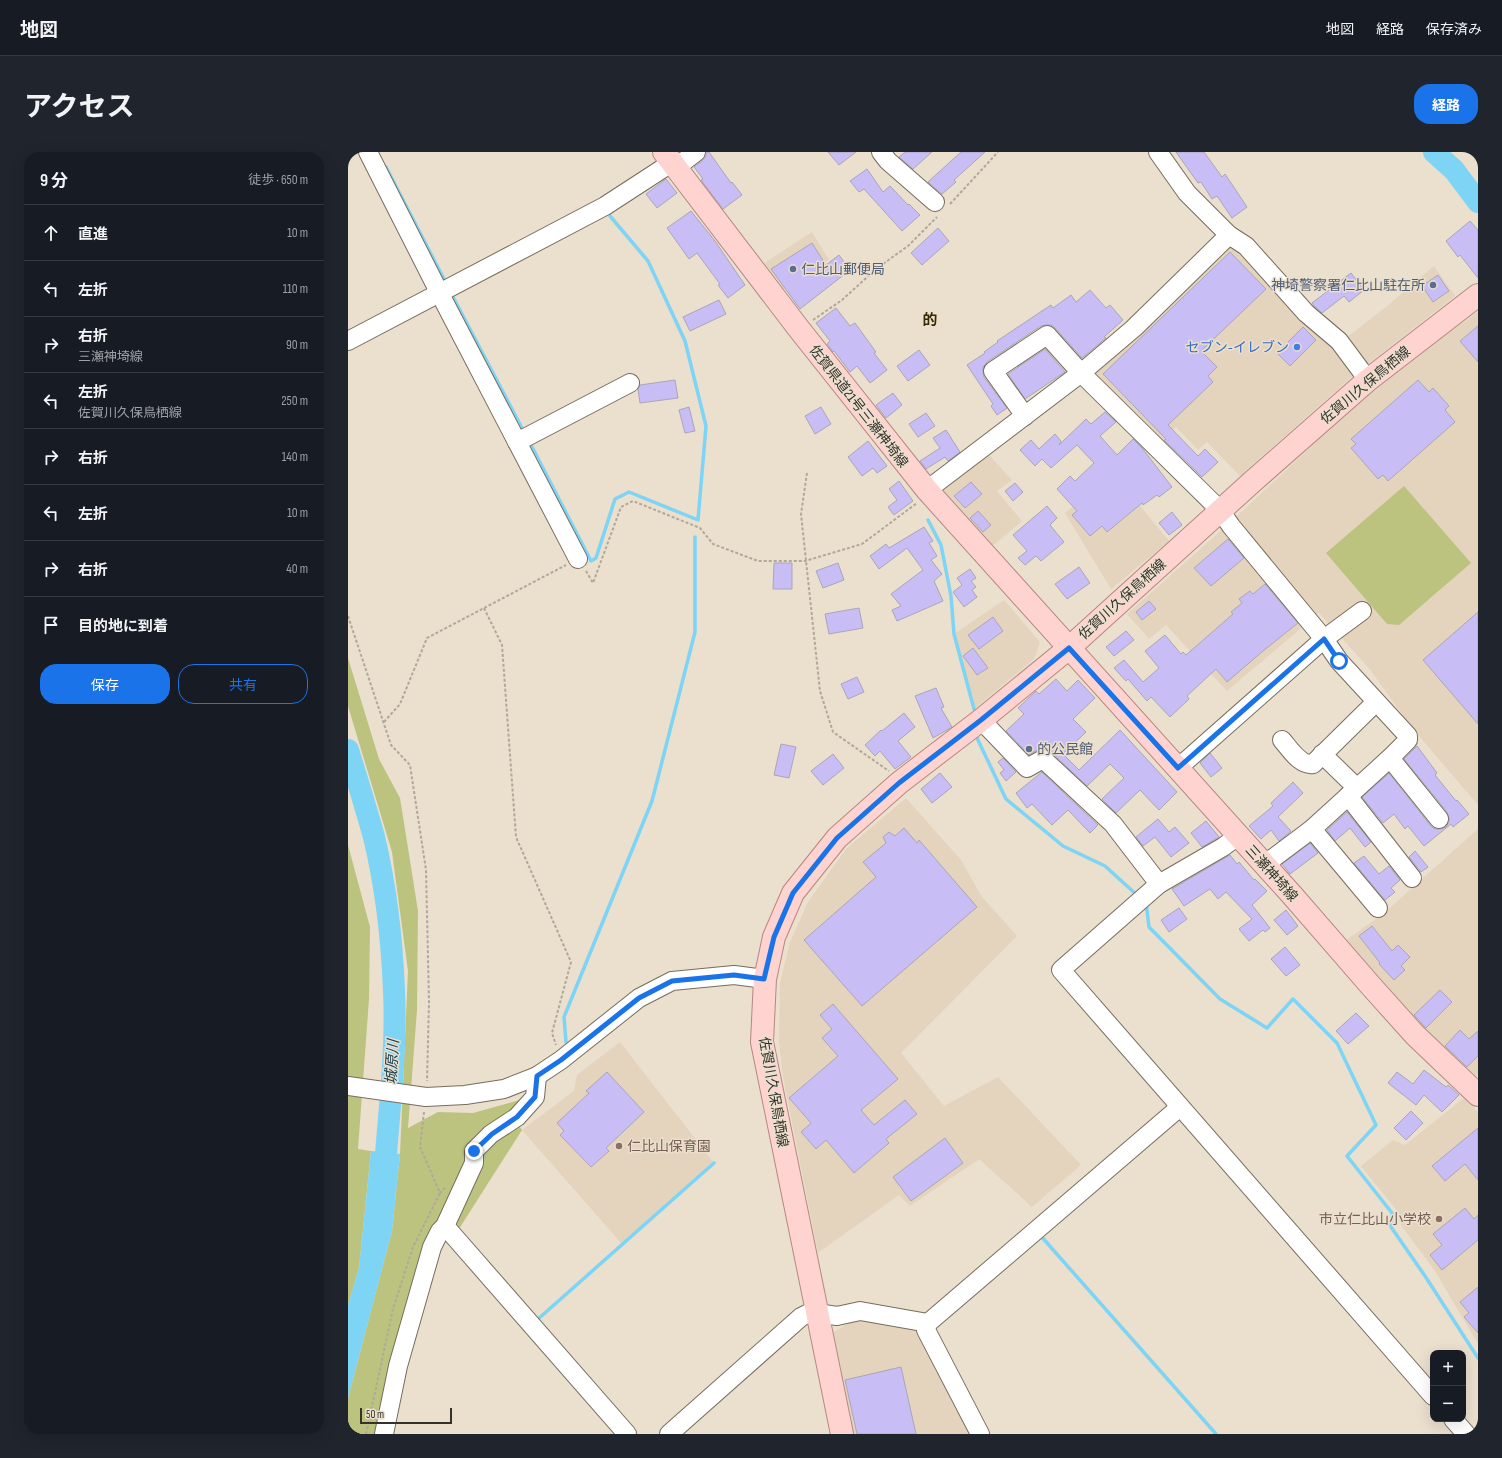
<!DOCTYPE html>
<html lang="ja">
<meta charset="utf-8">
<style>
body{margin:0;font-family:"Sofia Sans Condensed","Noto Sans JP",sans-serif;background:#20242c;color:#f1f3f6}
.controls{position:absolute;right:12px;bottom:12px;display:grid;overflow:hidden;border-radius:8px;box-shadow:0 4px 16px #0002}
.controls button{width:36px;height:36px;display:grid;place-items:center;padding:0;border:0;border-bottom:1px solid #363941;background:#171b24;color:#f1f3f6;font:20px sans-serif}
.scale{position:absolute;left:12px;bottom:10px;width:92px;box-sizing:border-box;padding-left:4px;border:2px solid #36322b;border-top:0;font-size:11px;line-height:14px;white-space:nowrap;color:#36322b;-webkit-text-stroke:3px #ebdfce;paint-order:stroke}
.stop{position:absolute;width:12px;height:12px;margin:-9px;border:3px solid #1a73e8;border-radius:50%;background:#fff}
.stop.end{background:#1a73e8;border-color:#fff;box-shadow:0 1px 4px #0008}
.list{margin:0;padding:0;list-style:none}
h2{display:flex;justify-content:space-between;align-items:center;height:52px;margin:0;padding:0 16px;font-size:17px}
h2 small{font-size:13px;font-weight:400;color:#9ea1a6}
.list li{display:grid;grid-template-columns:26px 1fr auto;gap:12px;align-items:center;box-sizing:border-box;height:56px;padding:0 16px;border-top:1px solid #363941}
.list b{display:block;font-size:15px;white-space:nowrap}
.list p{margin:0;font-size:13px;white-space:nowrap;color:#9ea1a6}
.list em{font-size:13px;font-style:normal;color:#9ea1a6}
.actions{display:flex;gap:8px;padding:12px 16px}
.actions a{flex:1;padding:9px 0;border:1px solid #1a73e8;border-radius:16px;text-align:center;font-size:14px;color:#1a73e8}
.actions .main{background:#1a73e8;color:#fff}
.icon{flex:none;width:22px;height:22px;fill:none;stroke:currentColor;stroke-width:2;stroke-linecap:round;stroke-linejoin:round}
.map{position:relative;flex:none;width:1130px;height:1282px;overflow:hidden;border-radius:16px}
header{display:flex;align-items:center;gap:24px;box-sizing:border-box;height:56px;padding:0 20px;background:#171b24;border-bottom:1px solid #363941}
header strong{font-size:19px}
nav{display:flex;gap:22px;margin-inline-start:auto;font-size:14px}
.intro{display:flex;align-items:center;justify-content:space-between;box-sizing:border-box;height:96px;padding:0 24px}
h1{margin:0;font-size:28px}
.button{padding:10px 18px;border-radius:16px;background:#1a73e8;color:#fff;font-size:14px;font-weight:700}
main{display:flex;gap:24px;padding:0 24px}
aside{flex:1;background:#171b24;border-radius:16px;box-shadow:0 4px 16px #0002}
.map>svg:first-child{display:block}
.built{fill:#e4d4bd}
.green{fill:#bcc37f}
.water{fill:#7dd4f5}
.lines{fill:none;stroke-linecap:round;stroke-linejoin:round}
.stream{stroke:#7dd4f5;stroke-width:3.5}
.river{stroke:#7dd4f5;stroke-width:22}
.building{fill:#c8bef5;stroke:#a9a6b8}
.minor-casing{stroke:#776d5e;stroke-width:20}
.major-casing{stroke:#b78781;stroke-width:24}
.path{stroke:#b1a89a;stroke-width:2;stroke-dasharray:3 2;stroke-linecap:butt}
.minor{stroke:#fff;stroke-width:18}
.major{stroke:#fed3d0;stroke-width:22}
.route{stroke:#1a73e8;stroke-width:5}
.service-dot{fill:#5c6f8a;stroke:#ebdfce;stroke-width:1.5}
.shop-dot{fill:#3f7fe0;stroke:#ebdfce;stroke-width:1.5}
.education-dot{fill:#8d6e63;stroke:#ebdfce;stroke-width:1.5}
.labels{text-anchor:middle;stroke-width:3;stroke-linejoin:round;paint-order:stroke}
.service-label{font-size:14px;fill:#4e5e75;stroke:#ebdfce;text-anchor:start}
.shop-label{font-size:14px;fill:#366cbe;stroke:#ebdfce;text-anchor:end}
.street-label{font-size:14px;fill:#36322b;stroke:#ebdfce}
.education-label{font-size:14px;fill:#785e54;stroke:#ebdfce;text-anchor:start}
.neighbourhood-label{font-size:15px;font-weight:bold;fill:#382a00;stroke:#ebdfce}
.water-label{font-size:15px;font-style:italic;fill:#1d4553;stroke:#ebdfce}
</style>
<header>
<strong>地図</strong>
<nav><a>地図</a><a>経路</a><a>保存済み</a></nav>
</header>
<div class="intro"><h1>アクセス</h1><a class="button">経路</a></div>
<main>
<aside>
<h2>9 分<small>徒歩 · 650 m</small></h2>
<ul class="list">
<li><svg class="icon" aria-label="ahead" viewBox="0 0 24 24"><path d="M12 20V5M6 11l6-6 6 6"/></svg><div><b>直進</b></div><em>10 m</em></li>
<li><svg class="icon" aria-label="left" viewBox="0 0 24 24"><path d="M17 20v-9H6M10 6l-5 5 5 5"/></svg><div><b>左折</b></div><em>110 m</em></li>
<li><svg class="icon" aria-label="right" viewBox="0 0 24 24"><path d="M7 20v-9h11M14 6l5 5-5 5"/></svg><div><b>右折</b><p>三瀬神埼線</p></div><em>90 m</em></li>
<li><svg class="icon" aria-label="left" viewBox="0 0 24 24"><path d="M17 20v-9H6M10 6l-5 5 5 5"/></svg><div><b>左折</b><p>佐賀川久保鳥栖線</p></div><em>250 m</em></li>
<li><svg class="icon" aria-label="right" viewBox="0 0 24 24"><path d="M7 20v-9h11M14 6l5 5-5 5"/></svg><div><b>右折</b></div><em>140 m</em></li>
<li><svg class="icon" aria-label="left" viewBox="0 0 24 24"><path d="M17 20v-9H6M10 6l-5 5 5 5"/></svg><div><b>左折</b></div><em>10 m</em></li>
<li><svg class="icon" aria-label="right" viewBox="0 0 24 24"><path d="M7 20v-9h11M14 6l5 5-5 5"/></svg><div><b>右折</b></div><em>40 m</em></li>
<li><svg class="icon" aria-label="arrive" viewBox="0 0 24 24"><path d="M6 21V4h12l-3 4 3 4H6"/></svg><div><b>目的地に到着</b></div></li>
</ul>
<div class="actions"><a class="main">保存</a><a>共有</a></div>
</aside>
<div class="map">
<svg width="1130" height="1282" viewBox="0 0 1130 1282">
<rect width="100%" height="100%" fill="#ebdfce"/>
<g class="built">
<path d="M464,80L481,108L431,141L412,114Z"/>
<path d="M885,93L954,168L985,196L1038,155L1086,114L1107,144L1007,222L892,324L859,290L850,298L828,275L812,290L743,222L878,94Z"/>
<path d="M1130,160V653L1065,577L1020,515L971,461L879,539L818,473L801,487L779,462L886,367L1001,259L1067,205Z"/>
<path d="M632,293L664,328L649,339L674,369L642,396L583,330Z"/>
<path d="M766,322L821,389L763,437L717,361Z"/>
<path d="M656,448L692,490L686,507L626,557L606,482Z"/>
<path d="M558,646L613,708L634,745L669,784L553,901L596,954L650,925L733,1013L684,1055L631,1007L562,1054L551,1043L470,1101L435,925L431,889L432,831L442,790L460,750L498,697Z"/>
<path d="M1130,677V922L1124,928L994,791L1036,761Z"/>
<path d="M272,890L366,1011L274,1092L174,978L226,939L229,923Z"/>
<path d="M1116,946L1130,960V1192L1087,1119L1053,1073L1051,1061L1013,1014L1045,988L1057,993Z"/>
<path d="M512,1165L570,1176L624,1282H505L484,1181Z"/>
</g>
<g class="green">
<path d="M1056,334L1123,411L1051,473L1039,472L978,401Z"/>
<path d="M0,506L31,607L52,646L70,759L69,858L60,976L90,960L125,961L179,946L164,963L174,978L109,1080L94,1092L58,1211L45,1282H0V1246L44,1079L52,1002L60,819L44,700L0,554Z"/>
<path d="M0,693L22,775L21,847L10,997L23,999L11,1116L0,1153Z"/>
</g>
<path class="water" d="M23,999L52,1002L44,1079L0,1246V1153L11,1116Z"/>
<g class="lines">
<g class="stream">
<path d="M38,15L98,131"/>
<path d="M104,143L176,280"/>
<path d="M182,291L243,409L248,406L267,347L281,340L350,368L358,274L337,189L300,109L262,64"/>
<path d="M580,368L593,393L603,444L606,482L626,557"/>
<path d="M629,586L658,647L715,694L757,714L790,744"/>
<path d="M798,750L801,775L872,847L919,876L945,847L989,891L1028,973L999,1004L1044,1061L1043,1075L1077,1124L1130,1206"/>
<path d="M218,890L216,865L304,649L347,480V385"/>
<path d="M692,1083L868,1282"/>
<path d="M190,1169L189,1168L366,1011"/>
</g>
<g class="river">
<path d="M1086,0L1106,18L1130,50"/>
<path d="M0,598C9,627 18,656 26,685C38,735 44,787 46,839C49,902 40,966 36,1029"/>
</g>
</g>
<g class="building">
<path d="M358,0H361L383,31L384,30L394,43L375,57L353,28L355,27L346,15L355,8L358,4Z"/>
<path d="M480,0H508L491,13Z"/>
<path d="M557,0H584L565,17L551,5Z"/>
<path d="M613,0H637L606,28L608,30L594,42L580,30Z"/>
<path d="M828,0H856L874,25L877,22L899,55L884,66L869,44L864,47L853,30L850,31Z"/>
<path d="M519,17L535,40L542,34L560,53L561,52L572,63L554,79L516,37L511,40L502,29Z"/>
<path d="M318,27L329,41L309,56L298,42Z"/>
<path d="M343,59L367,89L397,133L380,146L370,133L372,132L349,101L341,107L319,76Z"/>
<path d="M1122,69L1130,78V126L1112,103L1110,105L1098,89Z"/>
<path d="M590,76L601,89L574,113L563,101Z"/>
<path d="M464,91L478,113L491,103L502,118L452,157L423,117Z"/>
<path d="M882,100L918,137L853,199L869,215L860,224L865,230L820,273L850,304L857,297L870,310L854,325L816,288L818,287L755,222Z"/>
<path d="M1003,121L1016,138L1001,150L996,144L974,161L966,154L964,151Z"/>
<path d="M1090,123L1101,139L1085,150L1074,134Z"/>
<path d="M742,138L758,156L762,153L775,168L756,185L758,186L734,206L707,176L703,173H698L693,174L639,210L635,215V220L636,225L659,256L649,263L643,254L645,252L619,213L637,201L636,200L650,190L649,189L703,153L705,156L723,143L728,150Z"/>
<path d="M371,148L378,162L342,179L335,165Z"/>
<path d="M488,156L502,174L507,171L528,200L526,201L539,218L522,231L509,214L502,220L486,199L485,200L479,192L482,189L468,171Z"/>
<path d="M1130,174V210L1112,189Z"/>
<path d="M955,175L968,188L942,214L929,201Z"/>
<path d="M697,197L717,220L677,247L660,222Z"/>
<path d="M571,198L582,213L560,229L549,214Z"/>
<path d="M327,228L330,246L292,251L290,237L292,233Z"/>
<path d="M1070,228L1081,240L1085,236L1101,254L1097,258L1107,270L1040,329L1035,323L1030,327L1003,296L1008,292L1003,287Z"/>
<path d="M545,241L554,253L538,266L528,253Z"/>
<path d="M341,255L347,279L337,281L331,258Z"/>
<path d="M473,255L483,272L467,282L457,264Z"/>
<path d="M757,260L768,270L752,284L769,303L785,287L794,296L824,335L811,345L809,343L795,353L794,351L759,380L754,374L742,384L724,363L729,359L709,337L722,324L727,329L746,311L729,293L703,316L694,307L687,314L672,298L683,288L691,297L707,282L713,289L711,293L738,267L743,272Z"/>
<path d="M578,261L587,274L570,285L561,272Z"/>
<path d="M598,278L612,300L600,309L597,305L578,317L572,309L592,296L585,286Z"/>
<path d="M520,289L539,314L529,321L525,316L514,324L500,305Z"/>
<path d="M551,329L565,349L546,363L540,355L549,348L541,337Z"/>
<path d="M623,330L634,342L617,356L606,344Z"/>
<path d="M667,331L675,340L665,349L657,339Z"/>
<path d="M699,354L709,366L702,373L716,390L693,409L688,404L677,413L670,406L679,399L665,383Z"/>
<path d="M630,359L643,373L635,380L622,366Z"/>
<path d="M824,360L834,373L821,383L811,371Z"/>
<path d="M576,375L585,389L581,391L589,404L583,408L594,422L586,429L595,449L549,469L544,458L553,454L543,442L575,418L559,396L531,417L522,404L538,392L541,396Z"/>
<path d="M880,387L896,406L863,434L846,416Z"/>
<path d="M426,411H444V437H425Z"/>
<path d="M490,411L496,428L475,436L468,419Z"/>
<path d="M731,415L742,431L719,447L707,432Z"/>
<path d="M622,417L628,426L623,429L628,435L624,438L629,445L616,455L605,440L614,433L609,426Z"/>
<path d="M917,432L950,471L915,499L879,530L868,517L839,544L841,547L822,565L803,545L799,549L780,527L778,529L766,516L776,508L795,530L811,516L797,499L817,483L833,502L835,500L838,503L885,462L883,460L894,451L891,447L902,439L905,442Z"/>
<path d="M801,449L808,457L794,468L788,460Z"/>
<path d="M511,456L515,476L481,482L477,462Z"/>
<path d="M1130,460V572L1075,508Z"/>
<path d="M645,465L655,479L631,497L620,483Z"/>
<path d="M778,479L786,488L766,504L758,495Z"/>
<path d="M625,496L640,516L629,523L615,504Z"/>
<path d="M509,525L516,540L500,547L493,532Z"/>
<path d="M708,527L719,539L730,528L747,546L725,567L738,580L715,602L731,618L772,578L829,640L811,658L792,638L768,661L754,647L776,626L762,612L739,634L702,599L695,594L681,603L658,579L676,562L670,556L688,539L691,542Z"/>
<path d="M588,536L596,555L593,556L604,575L585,586L567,544Z"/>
<path d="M556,561L567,575L550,589L563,605L547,617L532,599L527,604L517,593L533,578L534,579Z"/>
<path d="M433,592L448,595L441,626L426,623Z"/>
<path d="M1069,594L1089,621L1087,623L1108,649L1109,648L1121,662L1105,675L1103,672L1076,694L1060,674L1057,677L1046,662L1035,671L1014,645L1041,621L1083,674L1087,677H1092L1098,675L1101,670V666L1099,660L1056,607Z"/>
<path d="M862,601L874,616L863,625L852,611Z"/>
<path d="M485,602L496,616L475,633L463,619Z"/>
<path d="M655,606L668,620L658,629L652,621L656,618L650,610Z"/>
<path d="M694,620L750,673L742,681L720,658L704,673L684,652L679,656L668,641Z"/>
<path d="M592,621L604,635L584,651L573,637Z"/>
<path d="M945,630L955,641L930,665L943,679L931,689L923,678L913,687L901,674L925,654L923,651Z"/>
<path d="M999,660L1023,690L1017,695L1002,676L987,689L979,678Z"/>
<path d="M810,667L821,680L827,675L841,691L823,705L807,685L795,694L788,685Z"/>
<path d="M858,669L871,685L854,695L843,681Z"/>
<path d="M556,676L569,691L571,688L629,755L514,854L456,788L528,725L515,710L538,691L535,685L541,680L547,684Z"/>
<path d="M962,691L970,701L942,722L934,712Z"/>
<path d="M1067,699L1080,715L1073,720L1061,705Z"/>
<path d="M882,703L889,712L891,710L906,728L907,727L919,739L904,753L922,776L917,780L915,778L901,789L891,777L904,767L878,740L870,747L862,737L836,754L824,737Z"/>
<path d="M1016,704L1031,722L1041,714L1052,728L1043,736L1047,740L1037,748L1006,711Z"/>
<path d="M831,756L839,767L821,780L813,768Z"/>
<path d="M938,758L950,774L939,783L926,768Z"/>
<path d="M1024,774L1044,799L1050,793L1062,805L1053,814L1057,818L1046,828L1031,812L1032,811L1011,784Z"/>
<path d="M937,795L952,813L938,824L923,807Z"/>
<path d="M1092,838L1104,850L1078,876L1066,863Z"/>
<path d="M485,852L550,927L513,958L526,973L557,948L569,962L538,987L541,991L506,1021L478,988L468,997L453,980L463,971L441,946L490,904L474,886L484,877L472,863Z"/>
<path d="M1008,861L1021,874L1000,892L988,879Z"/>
<path d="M1112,878L1121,887L1130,879V904L1119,915L1097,894Z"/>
<path d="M1076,918L1098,935L1100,933L1111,943L1094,960L1076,943L1068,953L1040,931L1049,920L1065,932Z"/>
<path d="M259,920L296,960L258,996L261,999L243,1015L212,983L216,979L209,971L241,941L238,939Z"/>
<path d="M1063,959L1075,971L1058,988L1046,976Z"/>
<path d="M1130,976V1028L1117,1012L1097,1029L1084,1014Z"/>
<path d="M597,986L615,1011L563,1049L545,1025Z"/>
<path d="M1117,1056L1126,1067L1130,1063V1088L1094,1118L1082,1103L1094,1093L1085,1082Z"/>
<path d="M1130,1135V1181L1116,1165L1121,1161L1112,1150Z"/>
<path d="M553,1215L568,1282H509L497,1228Z"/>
</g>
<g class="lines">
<g class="minor-casing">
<g id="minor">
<path d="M20,0L92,142L230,407"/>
<path d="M533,0L540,9L587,50"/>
<path d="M810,0L839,41L881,83L898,94L958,161L991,189L1020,228"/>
<path d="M0,189L257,54L317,15L335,10L348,0"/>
<path d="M677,264L645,219L699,183L733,221L872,358L883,374L976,487L991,509L1060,584V588L1042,606L964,677L916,713"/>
<path d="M169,290L282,231"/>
<path d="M579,338L733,221L786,176L881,83"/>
<path d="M633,568L679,616L695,607L765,672L811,732"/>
<path d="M934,588C942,597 952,614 965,612L1028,550"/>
<path d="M974,602L1009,636"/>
<path d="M1042,606L1091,667"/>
<path d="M830,616L976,487L1014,459"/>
<path d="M1000,644L1064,726"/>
<path d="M964,677L1030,756"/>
<path d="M890,684L875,695L811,732L713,818L1085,1244"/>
<path d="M0,934L78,945L117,943L156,937L189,924L213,908L291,846L324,829L386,823L417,827"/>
<path d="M97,1074L279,1282"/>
<path d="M1105,1267L1118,1282"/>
<path d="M36,1282L50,1214L84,1095L92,1079L97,1074L126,1011V999L143,982L169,965L187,945L189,924"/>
<path d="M321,1282L453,1165L461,1161H469L489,1164L512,1159L580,1171"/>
<path d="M632,1282L578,1178L580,1171L832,955"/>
</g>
</g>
<g class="major-casing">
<g id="major">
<path d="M316,0L451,177L579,338L944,743L1023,834L1067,883L1130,943"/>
<path d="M494,1282L414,890L417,827L426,785L445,741L489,686L551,631L633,568L721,496L904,330L1020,228L1130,143"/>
</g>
</g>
<g class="path">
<path d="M602,52L650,0"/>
<path d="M465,168L494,148L528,117L560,94L589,65"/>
<path d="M459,321L453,362L472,539L485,580L541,619"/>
<path d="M238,419L245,431L273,355L285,349L352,376L365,392L410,409H457L514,392L569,351"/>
<path d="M136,456L154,493L168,685L223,810L204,881L208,893"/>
<path d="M0,464L43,593L62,613L78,718L81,850L79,929"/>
<path d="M36,570L52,552L79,486L218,413"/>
<path d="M76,960L72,995L92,1041L97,1036"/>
<path d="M18,1282L45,1157L65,1095L92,1041"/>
</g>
<use href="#minor" class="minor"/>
<use href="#major" class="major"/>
</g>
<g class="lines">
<path class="route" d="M126,999L144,982L169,965L187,945L189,924L213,908L291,846L324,829L386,823L416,827L426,785L445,741L489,686L551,631L633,568L721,496L830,616L976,487L991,509"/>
</g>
<g class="service-dot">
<circle cx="445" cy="117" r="4"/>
<circle cx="1085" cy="133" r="4"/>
<circle cx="681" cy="597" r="4"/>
</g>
<circle class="shop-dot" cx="949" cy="195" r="4"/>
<g class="education-dot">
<circle cx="271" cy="994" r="4"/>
<circle cx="1091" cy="1067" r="4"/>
</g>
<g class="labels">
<g class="service-label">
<text x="453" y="122">仁比山郵便局</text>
<text x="1077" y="138" text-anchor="end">神埼警察署仁比山駐在所</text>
<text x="689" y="602">的公民館</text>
</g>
<g class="shop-label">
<text x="941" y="200">セブン-イレブン</text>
</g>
<g class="street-label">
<text transform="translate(1017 233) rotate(-40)" y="5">佐賀川久保鳥栖線</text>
<text transform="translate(511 254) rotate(52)" y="5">佐賀県道21号三瀬神埼線</text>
<text transform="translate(774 447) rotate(-42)" y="5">佐賀川久保鳥栖線</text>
<text transform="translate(924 721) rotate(48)" y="5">三瀬神埼線</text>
<text transform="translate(426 940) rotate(80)" y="5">佐賀川久保鳥栖線</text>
</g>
<g class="education-label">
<text x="279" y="999">仁比山保育園</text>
<text x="1083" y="1072" text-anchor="end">市立仁比山小学校</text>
</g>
<g class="neighbourhood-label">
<text x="582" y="173">的</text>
</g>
<g class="water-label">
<text transform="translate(44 910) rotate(-87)" y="5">城原川</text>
</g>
</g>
</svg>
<div class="controls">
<button>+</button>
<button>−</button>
</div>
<div class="scale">50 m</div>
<div class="stop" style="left:991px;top:509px"></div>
<div class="stop end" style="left:126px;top:999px"></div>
</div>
</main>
